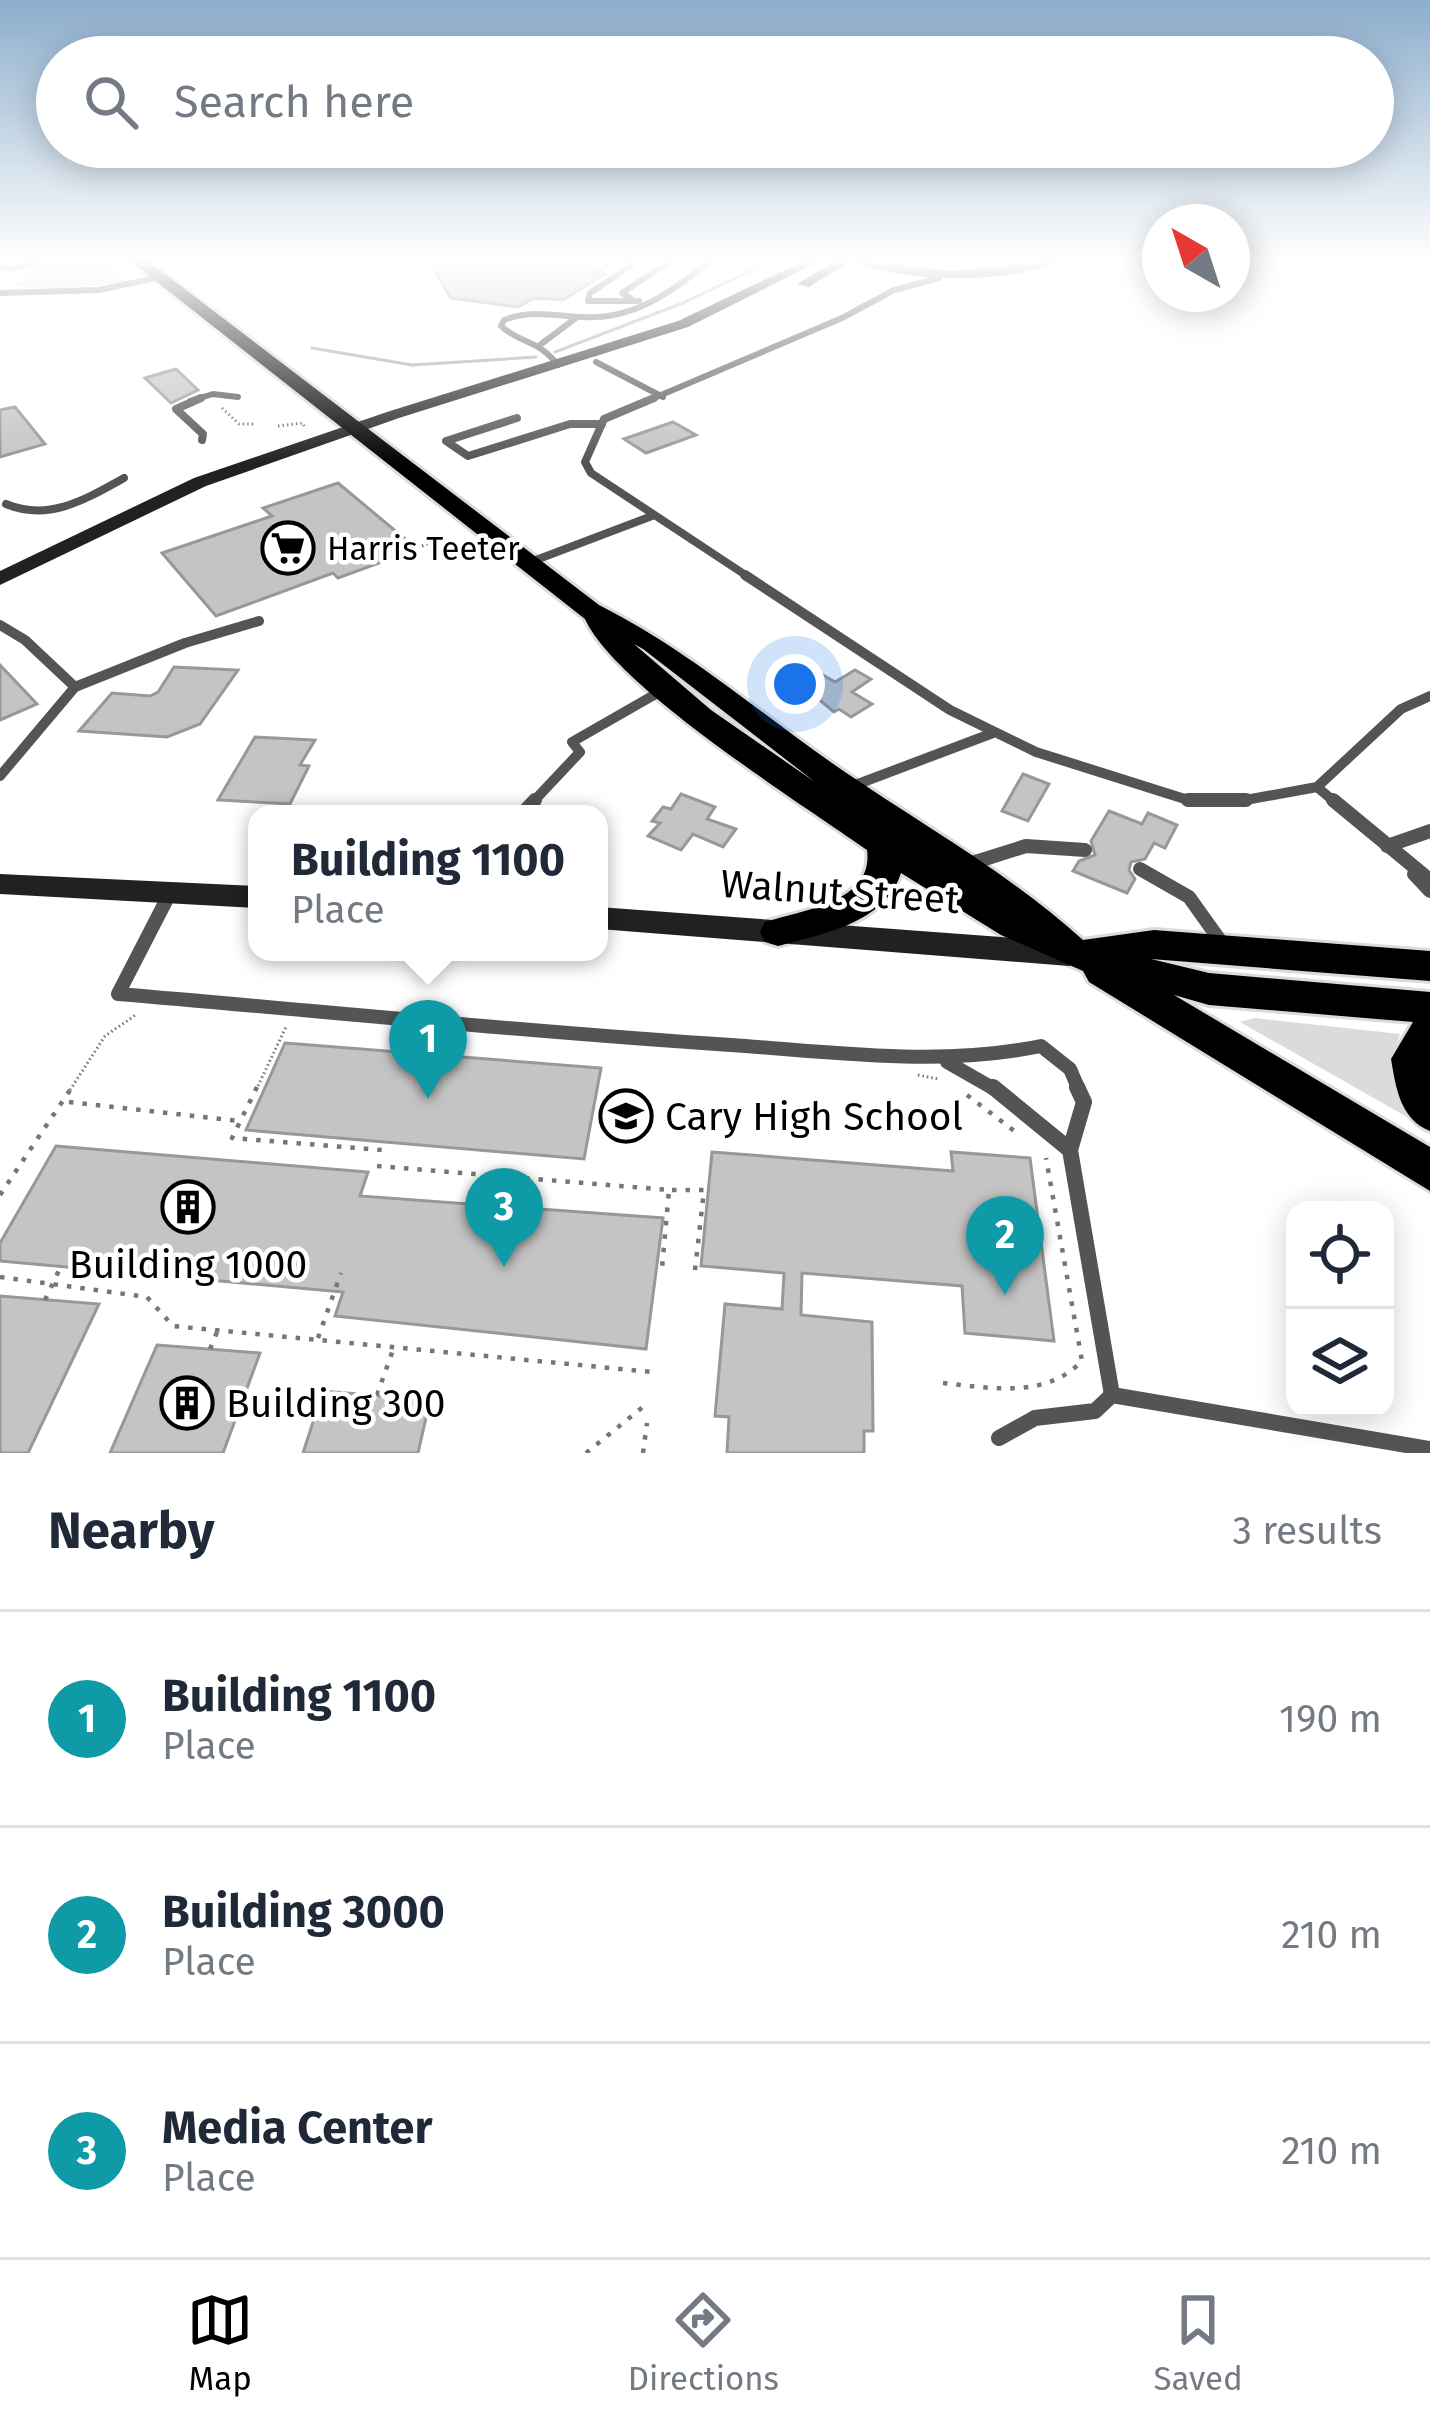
<!DOCTYPE html>
<style>
body{margin:0;font-family:"Fira Sans",sans-serif;background:#f2f2f3;color:#1f2937}
.controls{position:absolute;right:36px;bottom:36px;display:grid;overflow:hidden;border-radius:24px;box-shadow:0 6px 30px #0003}
.controls button{width:108px;height:108px;display:grid;place-items:center;padding:0;border:0;border-bottom:3px solid #e0e1e3;background:#fff;color:#1f2937;font:60px sans-serif}
.compass{position:absolute;left:1142px;top:204px;width:108px;height:108px;border-radius:50%;background:#fff;box-shadow:0 6px 30px #0003;rotate:321deg}
.you{position:absolute;left:795px;top:684px;width:42px;height:42px;margin:-30px;border:9px solid #fff;border-radius:50%;background:#1a73e8;box-shadow:0 0 0 18px #1a73e833}
.badge{display:grid;place-items:center;width:78px;height:78px;border-radius:50%;background:#000;color:#fff;font-size:39px;font-weight:700}
.pin{position:absolute;translate:-50% -99px;filter:drop-shadow(0 3px 6px #0008)}
.pin::after{content:'';position:absolute;top:63px;width:42px;height:36px;background:inherit;clip-path:polygon(0 0,100% 0,50% 100%)}
.popup{position:absolute;left:248px;top:805px;width:360px;height:156px;box-sizing:border-box;display:grid;place-content:center;border-radius:24px;background:#fff;filter:drop-shadow(0 3px 9px #0005);font-size:39px;white-space:nowrap;color:#747a83}
.popup b{font-size:45px;color:#1f2937}
.popup::after{content:'';position:absolute;left:50%;top:100%;margin-left:-24px;border:24px solid transparent;border-top-color:#fff}
.list{margin:0;padding:0;list-style:none}
h2{display:flex;justify-content:space-between;align-items:center;height:156px;margin:0;padding:0 48px;font-size:51px}
h2 small{font-size:39px;font-weight:400;color:#747a83}
.list li{display:grid;grid-template-columns:78px 1fr auto;gap:36px;align-items:center;box-sizing:border-box;height:216px;padding:0 48px;border-top:3px solid #e0e1e3}
.list b{display:block;font-size:45px;white-space:nowrap}
.list p{margin:0;font-size:39px;white-space:nowrap;color:#747a83}
.list em{font-size:39px;font-style:normal;color:#747a83}
.icon{flex:none;width:66px;height:66px;fill:none;stroke:currentColor;stroke-width:2;stroke-linecap:round;stroke-linejoin:round}
.map{position:relative;flex:none;width:1430px;height:1453px;overflow:hidden}
.search{position:absolute;background:#fff;box-shadow:0 6px 30px #0003;left:36px;right:36px;top:36px;height:132px;display:flex;align-items:center;gap:30px;box-sizing:border-box;padding:0 42px;border-radius:66px;color:#747a83;font-size:45px}
.sheet{height:804px;background:#fff}
nav{display:flex;justify-content:space-around;align-items:center;box-sizing:border-box;height:168px;border-top:3px solid #e0e1e3;background:#fff;font-size:33px;color:#747a83}
nav a{display:grid;justify-items:center;gap:6px}
nav .on{color:#000}
.map>svg:first-child{display:block}
.green{fill:#dbdbdb}
.lines{fill:none;stroke-linecap:round;stroke-linejoin:round}
.stream{stroke:#a2a2a2;stroke-width:3}
.building{fill:#c4c4c4;stroke:#989898;stroke-width:3}
.primary-casing{stroke:#dbdbdb;stroke-width:6}
.path-far1{stroke:#767676;stroke-width:3;stroke-dasharray:1.5 3;stroke-linecap:butt}
.path{stroke:#767676;stroke-width:4.5;stroke-dasharray:4.5 9;stroke-linecap:butt}
.service-far4{stroke:#545454;stroke-width:6}
.service-far3{stroke:#545454;stroke-width:8}
.service-far2{stroke:#545454;stroke-width:10}
.service-far1{stroke:#545454;stroke-width:14}
.service{stroke:#545454;stroke-width:16}
.minor{fill:#545454;fill-rule:evenodd}
.secondary{fill:#212121;fill-rule:evenodd}
.primary{fill:#000;fill-rule:evenodd}
.labels{text-anchor:middle;stroke-width:9;stroke-linejoin:round;paint-order:stroke}
.poi-label{font-size:33px;fill:#000;stroke:#fff;text-anchor:start}
.near-street-label{font-size:39px;fill:#000;stroke:#fff}
.near-poi-label{font-size:39px;fill:#000;stroke:#fff;text-anchor:start}
</style>
<div class="map">
<svg width="1430" height="1453" viewBox="0 0 1430 1453">
<rect width="100%" height="100%" fill="#fff"/>
<g class="green">
<path d="M72,260H102L127,282L65,288L15,286L29,269Z"/>
<path d="M1255,1018L1400,1034C1389,1065 1393,1087 1407,1117L1240,1022Z"/>
</g>
<g class="lines">
<g class="stream">
<path d="M312,348L412,365L536,357"/>
<path d="M555,352L683,303L773,260"/>
</g>
</g>
<g class="building">
<path d="M428,260H582L609,264L597,273L605,274L563,300L534,298L518,307L451,298Z"/>
<path d="M176,369L198,390L171,403L145,378Z"/>
<path d="M15,407L45,444L0,457V410Z"/>
<path d="M673,422L696,435L646,453L624,439Z"/>
<path d="M338,483L410,543L385,552L390,557L382,562L338,578L333,573L216,616L162,553L272,516L263,508Z"/>
<path d="M0,665L37,704L0,720Z"/>
<path d="M174,667L238,670L200,724L167,737L79,731L112,693L150,696L158,692Z"/>
<path d="M813,669L835,682L855,670L871,679L852,692L872,704L851,717L839,709L834,712L794,679Z"/>
<path d="M255,737L315,740L300,765L309,766L290,804L218,800Z"/>
<path d="M1023,774L1049,784L1028,821L1002,811Z"/>
<path d="M681,794L715,807L707,819L736,829L723,847L693,834L681,850L648,836L660,823L652,821L663,807L671,809Z"/>
<path d="M1109,811L1142,824L1148,813L1177,825L1165,848L1154,843L1145,859L1131,862L1129,870L1135,879L1127,893L1073,871L1079,861L1095,855L1091,841Z"/>
<path d="M285,1043L601,1068L584,1159L246,1130Z"/>
<path d="M56,1146L368,1172L360,1196L663,1218L646,1349L335,1316L343,1292L0,1261V1243Z"/>
<path d="M712,1152L953,1171L951,1152L1030,1158L1054,1341L965,1333L962,1286L802,1273L801,1315L872,1322L873,1431H864V1453H727L729,1417L715,1416L725,1304L782,1309L784,1273L701,1266Z"/>
<path d="M0,1296L99,1304L28,1453H0Z"/>
<path d="M157,1345L260,1353L223,1453H110Z"/>
<path d="M323,1391L430,1400L418,1453H303Z"/>
</g>
<g class="lines">
<g class="primary-casing">
<path id="primary" d="M129,260H147L599,605C690,651 759,713 842,770C924,826 1009,873 1083,940L1154,930L1430,951V981L1151,959L1209,973L1430,992V1131C1400,1119 1396,1088 1391,1059L1413,1022L1209,1005L1174,995L1430,1147V1191L1089,982L1083,971L1001,935L901,873C885,923 823,934 778,946L765,942L760,932L765,922C803,910 874,902 867,850C799,802 616,687 585,619ZM634,644L643,649L815,782L711,710Z"/>
</g>
<g class="path-far1">
<path d="M222,408L239,424H255"/>
<path d="M278,426L303,423L305,429"/>
<path d="M422,546L444,538"/>
<path d="M918,1075L938,1079"/>
<path d="M70,1090L105,1036L137,1014"/>
<path d="M256,1090L286,1027"/>
</g>
<g class="path">
<path d="M257,1087L232,1138L382,1150"/>
<path d="M967,1095L1017,1133"/>
<path d="M69,1102L238,1121"/>
<path d="M377,1166L669,1190L662,1268"/>
<path d="M672,1190H704L695,1270"/>
<path d="M0,1195L72,1087"/>
<path d="M0,1277L147,1297L173,1326L652,1372"/>
<path d="M45,1300L61,1266"/>
<path d="M318,1338L341,1273"/>
<path d="M210,1349L217,1332"/>
<path d="M943,1383C992,1388 1045,1399 1082,1361L1046,1158"/>
<path d="M377,1395L394,1347"/>
<path d="M586,1453L649,1402"/>
<path d="M643,1453L647,1423"/>
</g>
<g class="service-far4">
<path d="M626,260L632,265L590,293L588,301H639"/>
<path d="M0,267L13,269L43,260"/>
<path d="M0,293L99,290L160,277"/>
<path d="M633,300L622,293L672,260"/>
<path d="M541,344L576,318"/>
<path d="M596,362L663,397"/>
<path d="M558,365C536,338 522,345 501,326L504,320C536,307 564,319 596,317C642,315 677,287 712,260"/>
<path d="M190,401L213,394L238,397"/>
<path d="M647,401L842,318L894,290L939,278"/>
</g>
<g class="service-far3">
<path d="M201,398L176,409L203,434L202,440"/>
<path d="M654,398L604,419L585,462L591,473L750,578"/>
<path d="M517,418L446,441L468,456L570,424H602"/>
<path d="M6,504C49,522 86,499 124,478"/>
<path d="M528,563L652,516"/>
</g>
<g class="service-far2">
<path d="M745,575L950,710L1036,752L1188,800L1240,801L1317,787L1401,709L1430,696"/>
<path d="M0,625L25,640L75,687L0,776"/>
<path d="M75,687L185,643L259,621"/>
<path d="M850,787L993,733"/>
<path d="M1317,787L1336,803"/>
<path d="M532,803L580,752L572,742L661,691"/>
</g>
<g class="service-far1">
<path d="M1188,800H1246"/>
<path d="M1333,800L1430,880"/>
<path d="M522,814L535,800"/>
<path d="M1387,846L1430,831"/>
<path d="M969,864L1026,846L1085,850"/>
<path d="M1140,869L1189,897L1224,946"/>
<path d="M1414,874L1430,891"/>
<path d="M170,893L118,994C322,1011 526,1032 731,1045C834,1052 939,1067 1041,1046L1070,1069L1079,1090"/>
<path d="M947,1062L996,1090"/>
</g>
<g class="service">
<path d="M993,1087L1070,1150"/>
<path d="M1077,1087L1084,1102L1070,1150L1112,1395"/>
<path d="M999,1438L1035,1418L1095,1411L1112,1395L1430,1449"/>
</g>
<path class="minor" d="M849,260L955,271L1061,260C1012,285 899,283 849,260Z"/>
<g class="secondary">
<path d="M806,260H822L688,327L399,418L206,486L0,585V571L194,478L387,412L678,321Z"/>
<path d="M837,260H852L809,287L797,284Z"/>
<path d="M0,874L257,886V908L0,894Z"/>
<path d="M599,907L1069,942L1079,946L1084,954L1079,962L1069,966L599,929Z"/>
</g>
<use href="#primary" class="primary"/>
</g>
<linearGradient id="sky" x2="0" y2="1"><stop stop-color="#8cadcc"/><stop offset="0.56" stop-color="#fff"/><stop offset="1" stop-color="#fff" stop-opacity="0"/></linearGradient>
<rect width="1430" height="464" fill="url(#sky)"/>
<defs>
<g id="supermarket-ring" transform="scale(2.7)"><circle r="9.5" fill="#fff" stroke="#000" stroke-width="1.5"/><path d="M-6-5.5h2.5l.6 2H6L4.5 2H-2.5L-4.4-4H-6ZM-1.5 3.2a1.3 1.3 0 1 0 .1 0ZM3 3.2a1.3 1.3 0 1 0 .1 0Z" fill="#000"/></g>
<g id="school-ring" transform="scale(2.7)"><circle r="9.5" fill="#fff" stroke="#000" stroke-width="1.5"/><path d="M0-5L7-2L0 1L-7-2ZM-4 1L0 2.5L4 1V4Q0 6-4 4Z" fill="#000"/></g>
<g id="building-ring" transform="scale(2.7)"><circle r="9.5" fill="#fff" stroke="#000" stroke-width="1.5"/><path d="M-4-6H4V6H1V3H-1V6H-4ZM-2.5-4.3h1.7v1.8h-1.7ZM.8-4.3h1.7v1.8H.8ZM-2.5-1h1.7V.8h-1.7ZM.8-1h1.7V.8H.8Z" fill="#000"/></g>
</defs>
<g fill-rule="evenodd">
<use href="#supermarket-ring" x="288" y="548"/>
<use href="#school-ring" x="626" y="1116"/>
<use href="#building-ring" x="188" y="1207"/>
<use href="#building-ring" x="187" y="1403"/>
</g>
<g class="labels">
<g class="poi-label">
<text x="327" y="560">Harris Teeter</text>
</g>
<g class="near-street-label">
<text transform="translate(840 891) rotate(4)" y="14">Walnut Street</text>
</g>
<g class="near-poi-label">
<text x="665" y="1130">Cary High School</text>
<text x="188" y="1278" text-anchor="middle">Building 1000</text>
<text x="226" y="1417">Building 300</text>
</g>
</g>
</svg>
<div class="controls">
<button><svg class="icon" aria-label="locate" viewBox="0 0 24 24"><circle cx="12" cy="12" r="6"/><path d="M12 2v4M12 18v4M2 12h4M18 12h4"/></svg></button>
<button><svg class="icon" aria-label="layers" viewBox="0 0 24 24"><path d="M12 4l9 5-9 5-9-5zM3 14l9 5 9-5"/></svg></button>
</div>
<svg class="compass" viewBox="-18 -18 36 36"><path d="M0-13l5 13h-10z" fill="#e53935"/><path d="M0 13l5-13h-10z" fill="#747a83"/></svg>
<div class="you"></div>
<div class="pin badge" style="left:428px;top:1099px;background:#0f9aa8">1</div>
<div class="popup"><b>Building 1100</b>Place</div>
<div class="pin badge" style="left:1005px;top:1295px;background:#0f9aa8">2</div>
<div class="pin badge" style="left:504px;top:1267px;background:#0f9aa8">3</div>
<div class="search"><svg class="icon" aria-label="search" viewBox="0 0 24 24"><circle cx="10" cy="10" r="6"/><path d="M15 15l6 6"/></svg>Search here</div>
</div>
<section class="sheet">
<h2>Nearby<small>3 results</small></h2>
<ul class="list">
<li><span class="badge" style="background:#0f9aa8">1</span><div><b>Building 1100</b><p>Place</p></div><em>190 m</em></li>
<li><span class="badge" style="background:#0f9aa8">2</span><div><b>Building 3000</b><p>Place</p></div><em>210 m</em></li>
<li><span class="badge" style="background:#0f9aa8">3</span><div><b>Media Center</b><p>Place</p></div><em>210 m</em></li>
</ul>
</section>
<nav>
<a class="on"><svg class="icon" aria-label="map" viewBox="0 0 24 24"><path d="M3 6l6-2 6 2 6-2v14l-6 2-6-2-6 2zM9 4v14M15 6v14"/></svg>Map</a>
<a><svg class="icon" aria-label="directions" viewBox="0 0 24 24"><path d="M12 3l9 9-9 9-9-9zM9 14v-3h6M13 9l2 2-2 2"/></svg>Directions</a>
<a><svg class="icon" aria-label="saved" viewBox="0 0 24 24"><path d="M7 4h10v16l-5-4-5 4z"/></svg>Saved</a>
</nav>
